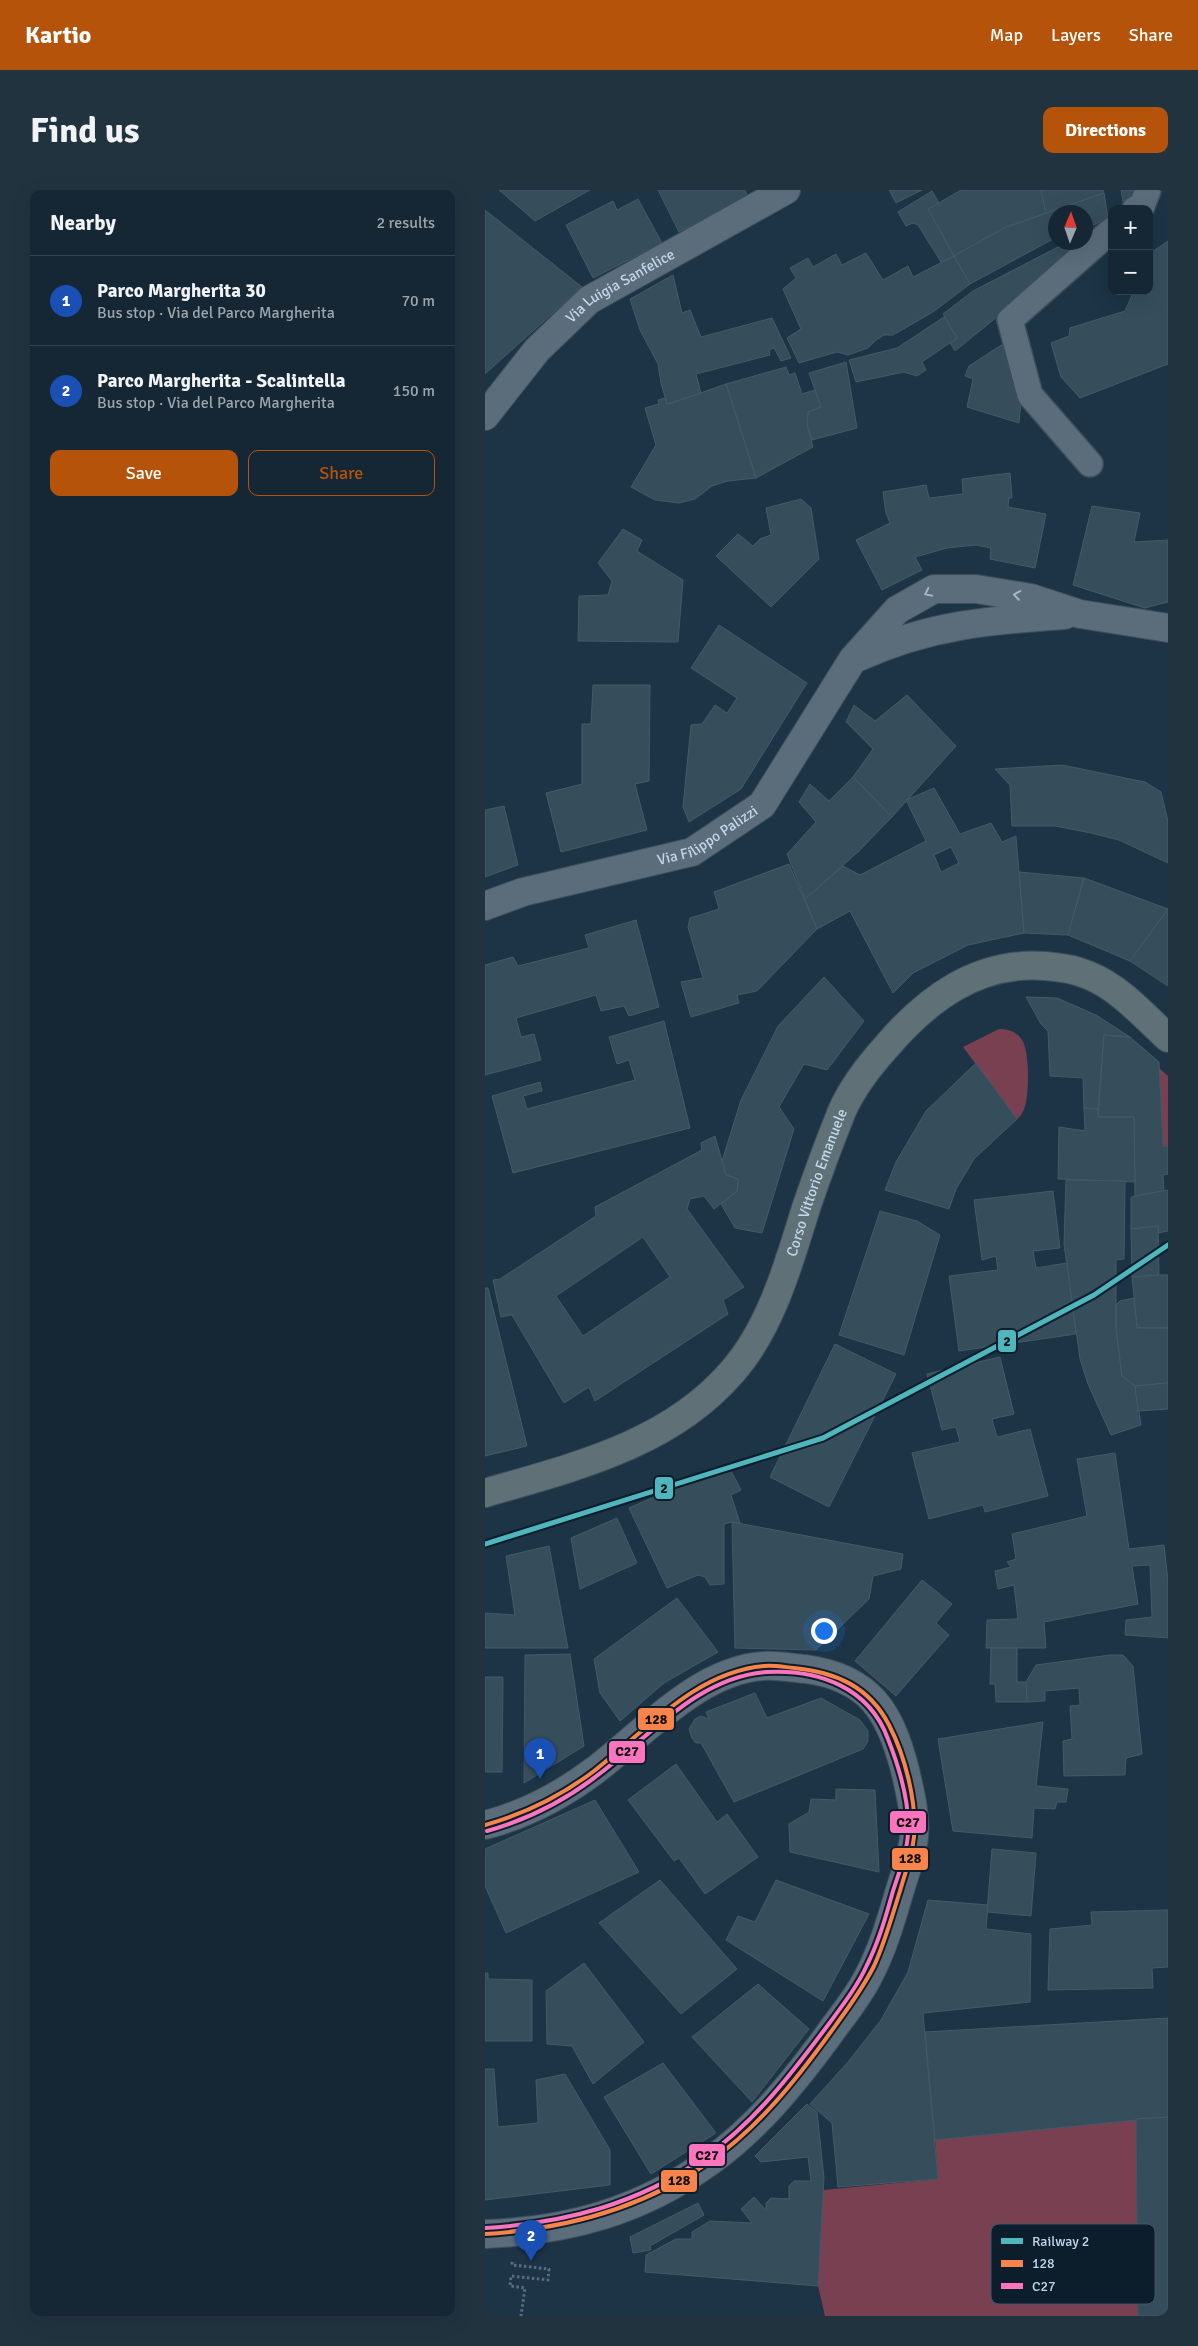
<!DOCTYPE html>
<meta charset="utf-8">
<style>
body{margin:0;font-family:Signika,sans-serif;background:#223340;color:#f1f3f6}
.controls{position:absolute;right:15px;top:15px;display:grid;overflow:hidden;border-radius:10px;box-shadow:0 5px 20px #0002}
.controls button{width:45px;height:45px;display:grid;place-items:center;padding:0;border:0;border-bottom:1px solid #34444f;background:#152734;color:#f1f3f6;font:25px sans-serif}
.compass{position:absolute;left:563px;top:15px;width:45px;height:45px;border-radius:50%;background:#152734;box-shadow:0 5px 20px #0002;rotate:2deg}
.you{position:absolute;left:338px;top:1440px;width:18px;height:18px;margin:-12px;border:4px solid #fff;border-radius:50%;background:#1a73e8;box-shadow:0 0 0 8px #1a73e833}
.badge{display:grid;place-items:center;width:32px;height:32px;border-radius:50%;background:#b45309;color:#fff;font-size:16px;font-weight:700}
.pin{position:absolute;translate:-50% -41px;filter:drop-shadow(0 1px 2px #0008)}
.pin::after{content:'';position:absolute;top:26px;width:18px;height:15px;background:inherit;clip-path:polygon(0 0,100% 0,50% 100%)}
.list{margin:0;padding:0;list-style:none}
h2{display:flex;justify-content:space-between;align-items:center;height:65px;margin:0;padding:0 20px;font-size:21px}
h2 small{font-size:16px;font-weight:400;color:#9da5ac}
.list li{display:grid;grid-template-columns:32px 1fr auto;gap:15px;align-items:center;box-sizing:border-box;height:90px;padding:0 20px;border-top:1px solid #34444f}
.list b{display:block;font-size:19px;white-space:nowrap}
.list p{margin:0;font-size:16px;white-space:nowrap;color:#9da5ac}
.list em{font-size:16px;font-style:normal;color:#9da5ac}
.actions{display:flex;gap:10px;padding:15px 20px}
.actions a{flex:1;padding:11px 0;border:1px solid #b45309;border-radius:10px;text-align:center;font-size:18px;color:#b45309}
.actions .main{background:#b45309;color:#fff}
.map{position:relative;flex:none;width:683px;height:2126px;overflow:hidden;border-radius:10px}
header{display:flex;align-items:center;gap:30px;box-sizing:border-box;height:70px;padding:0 25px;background:#b45309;color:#fff}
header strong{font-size:24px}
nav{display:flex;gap:28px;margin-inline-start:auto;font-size:18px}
.intro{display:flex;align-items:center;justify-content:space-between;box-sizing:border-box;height:120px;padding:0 30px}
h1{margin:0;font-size:35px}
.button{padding:12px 22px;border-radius:10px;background:#b45309;color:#fff;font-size:18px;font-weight:700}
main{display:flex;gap:30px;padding:0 30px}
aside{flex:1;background:#152734;border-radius:10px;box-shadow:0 5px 20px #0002}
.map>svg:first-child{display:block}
.green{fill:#784050}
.building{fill:#364e5c;stroke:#445a68;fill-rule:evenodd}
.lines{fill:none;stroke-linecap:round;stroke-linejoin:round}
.pedestrian-casing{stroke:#3c4e5c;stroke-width:28}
.minor-casing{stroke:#3c4e5c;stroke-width:30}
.tertiary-casing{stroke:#3c4e5c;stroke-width:30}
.primary-casing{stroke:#3c4e5c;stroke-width:30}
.path{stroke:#5c6c7a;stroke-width:3;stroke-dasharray:2.5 2.5;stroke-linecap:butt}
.pedestrian{stroke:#5b6c7b;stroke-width:25}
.minor{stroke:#5b6c7b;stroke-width:28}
.tertiary{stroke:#5b6c7b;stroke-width:28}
.primary{stroke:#5f7076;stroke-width:28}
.bus-1-casing{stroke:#0c1d2c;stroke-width:8}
.bus-2-casing{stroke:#0c1d2c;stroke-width:8}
.bus-1{stroke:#f8844c;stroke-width:4}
.bus-2{stroke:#fc73be;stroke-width:4}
.rail-1-casing{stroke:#0c1d2c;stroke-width:9}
.rail-1{stroke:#4eb6bc;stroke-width:5}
.oneway{stroke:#a2b7ca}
.labels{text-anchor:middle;stroke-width:5;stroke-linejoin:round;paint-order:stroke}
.street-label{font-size:15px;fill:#c1d7ec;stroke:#0c1d2c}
.key{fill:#0c1d2c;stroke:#425566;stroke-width:1}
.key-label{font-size:14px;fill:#c1d7ec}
.line-badge{stroke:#0c1d2c;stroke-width:2}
.pale-badge-label{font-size:14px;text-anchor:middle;font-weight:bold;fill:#111}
</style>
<header>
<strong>Kartio</strong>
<nav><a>Map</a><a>Layers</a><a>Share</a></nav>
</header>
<div class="intro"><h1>Find us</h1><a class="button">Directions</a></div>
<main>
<aside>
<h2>Nearby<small>2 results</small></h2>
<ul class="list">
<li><span class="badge" style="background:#1a4fb4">1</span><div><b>Parco Margherita 30</b><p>Bus stop · Via del Parco Margherita</p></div><em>70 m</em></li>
<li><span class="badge" style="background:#1a4fb4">2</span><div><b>Parco Margherita - Scalintella</b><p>Bus stop · Via del Parco Margherita</p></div><em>150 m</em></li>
</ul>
<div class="actions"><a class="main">Save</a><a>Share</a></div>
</aside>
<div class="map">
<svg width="683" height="2126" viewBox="0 0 683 2126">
<rect width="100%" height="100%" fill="#1c3446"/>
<g class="green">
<path d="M514,839C524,839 532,842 537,850C545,861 545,913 537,923C536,926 534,927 532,929L478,857Z"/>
<path d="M674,878L683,886V956H678Z"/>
<path d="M651,1929L653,2126H340L333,2096L338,2000L453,1989L450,1950Z"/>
</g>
<g class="building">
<path d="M14,0H105L50,31Z"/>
<path d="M173,0H260L263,7L194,42Z"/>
<path d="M404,0H437L411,13Z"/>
<path d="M476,0H556L561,23L519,38L469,66L443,19Z"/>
<path d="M556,0H618L619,3L561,23Z"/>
<path d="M636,0H656L654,5L638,12Z"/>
<path d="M447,1L454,13L443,19L469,66L456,72L433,35L428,33L421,36L413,22Z"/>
<path d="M619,3L623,28L600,39V22H570V48L485,94L469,66L519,38Z"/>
<path d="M153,9L177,53L108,88L81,35L128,11L132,20Z"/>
<path d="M0,20L97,97L0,184Z"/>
<path d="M683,51V174L595,208L576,187L566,153L584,146L585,138L640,121L648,103L646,101H664V64Z"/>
<path d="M578,52H597L586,67Z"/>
<path d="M573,57L581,58L586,67L470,161L465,153L472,148L458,124L488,101Z"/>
<path d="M381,63L398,90L423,76L428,87L469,66L485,94L448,122L408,145H399L390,151L383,158L363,165L352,162L314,173L302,148L316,139L298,99L311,88L305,78L323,68L328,77L351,64L357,75Z"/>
<path d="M188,85L197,123L205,120L216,147L287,128L306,168L296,171L289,158L284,160L285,165L211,184L216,203L182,214L176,193L173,174L155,140L145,109Z"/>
<path d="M459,127L472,148L437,172L441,180L432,186L419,182L371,192L364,170L412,158Z"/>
<path d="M521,152L536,212L534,233L482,217L488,189L480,186L484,176Z"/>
<path d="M361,172L372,238L327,250L322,234L323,222L336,217L324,183Z"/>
<path d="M301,177L304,185L310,183L317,204L330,200L336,217L323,222L322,234L328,257L271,288L241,194Z"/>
<path d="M241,194L271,288L243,291L227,296L210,309L194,313L170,310L146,297L171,255L160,218L174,214L173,210L180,208L182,214L187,213Z"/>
<path d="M525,283L527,308H524L523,317L561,324L550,378L505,369L506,358L491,355L462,358L430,367L437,380L397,400L371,350L405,333L401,323L398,302L441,295L444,308L478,304L477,289Z"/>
<path d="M316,309L326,318L334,369L286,417L231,366L253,344L268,356L275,349L286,345L281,318Z"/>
<path d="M607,316L655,323L649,352L683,350V412L660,418L588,395Z"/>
<path d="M138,339L157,350L152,361L198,390L193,452L93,451L94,406L123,405L127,391L113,373Z"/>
<path d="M234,435L322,493L256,599L204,632L198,617L206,535L217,534L230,515L242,523L252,508L206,478Z"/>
<path d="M108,495H165L164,591L150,594L162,640L76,662L61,603L97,594V534H106Z"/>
<path d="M422,505L471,556L407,627L368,587L388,559L361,532L369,515L390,531Z"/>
<path d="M577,575L660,592L676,602L683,631V673L634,650L606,643L570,636H527L525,595L510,579Z"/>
<path d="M368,587L407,627L374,661L320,709L302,664L331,632L314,612L325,594L344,611Z"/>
<path d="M449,598L475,644L506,633L517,652L531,646L539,743L483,755L428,783L408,803L365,721L332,739L320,709L358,676L375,685L441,651L421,610ZM466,657L474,673L456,682L449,665Z"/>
<path d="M19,616L33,675L0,687V620Z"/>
<path d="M304,674L332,739L272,801L252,805L254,813L206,827L196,792L218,788L203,737L205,728L234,719L229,702Z"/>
<path d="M534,682L599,688L583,745L539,743Z"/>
<path d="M599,688L683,719L645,771L583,745Z"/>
<path d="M683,719V796L645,771Z"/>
<path d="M151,730L174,817L144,826L139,816L116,821L111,805L31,828L36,847L49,844L56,870L0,885V775L28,767L33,776L104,758L100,745Z"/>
<path d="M339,787L379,831L342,880L319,874L294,917L309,939L277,1043L250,1038L236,1014L252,1001L253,989L241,985L237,971L256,910L293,836Z"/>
<path d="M541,807L572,808L611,825L645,847L619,845L613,919L599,918L598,888L565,886L563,841L556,834Z"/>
<path d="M179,831L205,938L28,983L7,906L55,892L57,901L38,906L42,919L150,890L144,870L132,874L124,847Z"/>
<path d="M619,845L645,847L674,872L678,956H683V984L678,985L679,1001L650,1006L649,927H613Z"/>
<path d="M491,873L532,929L489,969L471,999L464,1019L400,1000L411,972L441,921Z"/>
<path d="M599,918L613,919V927H649L650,992L573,989L574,937L600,941Z"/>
<path d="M230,946L241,985L253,989L252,1001L229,1019L219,1006L205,1009L202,1019L259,1097L238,1110L243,1124L110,1211L104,1197L79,1213L27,1125L16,1127L8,1090L15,1089L111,1026L110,1017L217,960L216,953ZM158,1047L185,1087L98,1146L71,1106Z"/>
<path d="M581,990L640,991L639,1069L631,1070V1138L637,1186L650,1196L656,1235L626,1245L603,1194L595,1169L579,1054Z"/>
<path d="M683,1000V1041L673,1043V1036L646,1039V1007Z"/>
<path d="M568,1001L575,1058L548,1061L551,1078L582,1073L591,1144L474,1161L464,1086L513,1080L511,1066L497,1070L489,1010Z"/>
<path d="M395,1021L432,1031L455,1045L419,1165L354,1145Z"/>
<path d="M673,1036L674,1085L647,1087L646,1039Z"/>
<path d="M674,1085H683V1138H652L647,1087Z"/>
<path d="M0,1098H3L42,1256L0,1266Z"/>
<path d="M649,1108L652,1138H683V1193L650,1196L637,1186L631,1138V1115L635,1111Z"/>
<path d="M350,1154L411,1184L344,1317L285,1287Z"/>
<path d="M515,1167L529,1224L507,1229L512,1247L545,1239L563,1306L500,1322L498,1315L444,1329L427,1263L475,1252L471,1237L457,1240L442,1184Z"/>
<path d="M683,1193V1219L653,1221L650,1196Z"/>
<path d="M630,1263L644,1359L679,1355L683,1391V1448L640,1445L641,1430L667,1427L665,1375L647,1376L653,1414L559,1432L561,1458H501L502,1430L533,1429L529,1395L513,1399L510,1381L526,1377L522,1372L531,1369L527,1344L602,1326L592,1269Z"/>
<path d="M243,1275L256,1300L246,1305L255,1333L247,1332L239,1334V1394L225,1395L220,1387L213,1385L182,1398L144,1318Z"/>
<path d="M132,1328L152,1373L95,1399L86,1348Z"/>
<path d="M247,1332L418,1364L416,1379L388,1386L384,1409L331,1460L250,1458Z"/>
<path d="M64,1356L83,1458H0V1423L30,1425L21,1366Z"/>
<path d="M437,1390L467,1414L451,1433L464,1445L411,1506L370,1471Z"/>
<path d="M192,1408L233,1462L179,1493L135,1531L115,1503L109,1469Z"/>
<path d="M506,1458H532V1492H541L542,1512H511L510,1494H505Z"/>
<path d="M85,1464L99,1556L39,1593L40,1465Z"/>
<path d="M625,1465H638L648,1476L657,1564L641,1568L640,1585L579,1586L578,1551L587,1549L585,1516L595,1515L594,1498L560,1501V1511L542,1512L541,1492L551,1475Z"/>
<path d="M0,1487H18L17,1582H0Z"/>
<path d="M270,1503L282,1528L336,1508L375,1530L383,1541V1551L378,1559L249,1612L216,1553H211L207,1548L204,1539L210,1529L216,1526L224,1529L221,1522Z"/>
<path d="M558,1532L551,1596L583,1599L581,1612H572L570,1619L549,1618L547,1648L468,1641L453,1549Z"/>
<path d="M191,1574L232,1632L242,1624L273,1667L220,1704L194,1668L189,1671L143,1610Z"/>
<path d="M351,1599L390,1600L394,1682L305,1662L304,1634L324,1622L326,1609L351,1610Z"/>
<path d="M110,1610L154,1682L21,1743L0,1696V1659Z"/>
<path d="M507,1659L551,1663L546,1726L502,1722Z"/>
<path d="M175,1690L252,1779L196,1824L114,1733Z"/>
<path d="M291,1690L384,1724L338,1811L241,1750L253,1726L270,1732Z"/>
<path d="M443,1710L503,1715L501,1739L546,1744L545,1812L438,1823L453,1989L353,1997L347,1933L325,1914L363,1872L396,1830L423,1782Z"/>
<path d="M683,1720V1777L667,1778L668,1798L563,1800L565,1739L607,1735L606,1722Z"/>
<path d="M99,1773L159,1852L108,1894L87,1856L62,1854L61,1801Z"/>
<path d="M0,1783H3V1789L47,1790V1851H0Z"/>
<path d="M273,1794L324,1839L267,1912L207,1847Z"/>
<path d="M683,1828V1927L450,1950L440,1842Z"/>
<path d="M178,1873L231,1943L166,1984L119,1907Z"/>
<path d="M0,1879H9L13,1937L53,1933L51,1890L80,1884L125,1960V1995L0,2010Z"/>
<path d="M322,1914L332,1922L339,1988L333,2096L160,2082L161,2065L191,2049H207V2042L225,2031L267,2033L256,2019L269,2007L281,2020V2013L286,2008L304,2009V1996L309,1991H326L323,1967L276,1972L270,1966Z"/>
<path d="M683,1927V2126H653L651,1929Z"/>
<path d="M213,2013L219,2025L165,2056L166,2060L148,2063L145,2047Z"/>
</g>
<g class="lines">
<g class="pedestrian-casing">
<g id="pedestrian">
<path d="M650,19L657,16L663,0"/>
<path d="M605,274L545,205L525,130L627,40"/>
</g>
</g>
<g class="minor-casing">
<g id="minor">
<path id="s1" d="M0,226L52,160L104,110L301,0"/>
<path d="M374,467C443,435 506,430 580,425"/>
<path id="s2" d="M0,716L38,702L207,662L277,615L368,469L412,420L449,399H491L546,408L595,424L683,438"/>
</g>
</g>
<g class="tertiary-casing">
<path id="tertiary" d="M0,1635C39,1625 77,1605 109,1581C158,1544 214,1480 278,1476C293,1475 307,1478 321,1479C385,1488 405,1522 420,1580C425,1602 431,1625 429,1647C427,1665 420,1683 415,1700C406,1730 398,1759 383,1787C372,1809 356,1827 342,1847C308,1893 271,1939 224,1972C155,2021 84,2041 0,2044"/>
</g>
<g class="primary-casing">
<g id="primary">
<path id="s3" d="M0,1303C89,1277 184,1255 247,1182C286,1138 304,1073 321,1018C332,986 344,953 357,921C367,898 384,876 401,857C443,808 493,771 560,776C574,777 589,779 603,785C634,797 659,826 683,848"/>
</g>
</g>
<path class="path" d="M27,2072V2075L64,2079L63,2090L26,2086L25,2096L40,2098L36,2126"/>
<use href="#pedestrian" class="pedestrian"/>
<use href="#minor" class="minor"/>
<use href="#tertiary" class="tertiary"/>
<use href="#primary" class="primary"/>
<g class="bus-1-casing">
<path id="bus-1" d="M0,1635C39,1624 76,1606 109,1581C161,1541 210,1482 279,1476C289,1475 299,1477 309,1478C350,1482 384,1496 404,1535C420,1566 432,1612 429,1647C427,1666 420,1683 415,1701C407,1726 400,1752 389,1776C377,1800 361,1821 345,1843C311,1890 273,1938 224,1972C157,2019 81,2039 0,2044"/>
</g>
<g class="bus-2-casing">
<path id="bus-2" d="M0,2038C80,2033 154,2014 220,1967C270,1932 307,1883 343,1835C357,1816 372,1797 382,1775C394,1751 401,1726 408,1701C414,1682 422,1663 423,1643C425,1612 414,1577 403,1549C384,1497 333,1479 281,1482C211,1487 162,1550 109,1588C77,1612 41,1630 2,1641"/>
</g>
<use href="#bus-1" class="bus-1"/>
<use href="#bus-2" class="bus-2"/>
<g class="rail-1-casing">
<path id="rail-1" d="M0,1354L338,1248L609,1105L683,1055"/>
</g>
<use href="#rail-1" class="rail-1"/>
</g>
<defs><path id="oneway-chevron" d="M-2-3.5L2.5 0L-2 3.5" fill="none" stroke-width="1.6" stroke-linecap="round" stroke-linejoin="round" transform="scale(1.25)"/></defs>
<g class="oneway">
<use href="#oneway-chevron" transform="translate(443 403) rotate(154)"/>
<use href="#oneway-chevron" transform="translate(532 405) rotate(-171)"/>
</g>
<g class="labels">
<g class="street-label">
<text dy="5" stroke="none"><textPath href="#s1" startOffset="190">Via Luigia Sanfelice</textPath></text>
<text dy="5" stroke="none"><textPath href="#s2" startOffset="235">Via Filippo Palizzi</textPath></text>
<text dy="5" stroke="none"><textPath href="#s3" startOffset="488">Corso Vittorio Emanuele</textPath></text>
</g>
</g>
<rect x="506" y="2034" width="164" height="80" rx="8" class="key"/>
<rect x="516" y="2048" width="22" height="6" fill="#4eb6bc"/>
<rect x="516" y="2070" width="22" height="7" fill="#f8844c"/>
<rect x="516" y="2093" width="22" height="6" fill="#fc73be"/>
<g class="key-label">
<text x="547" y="2056">Railway 2</text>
<text x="547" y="2078">128</text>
<text x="547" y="2101">C27</text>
</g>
<g class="line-badge">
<rect x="512" y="1139" width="20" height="24" rx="5" fill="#4eb6bc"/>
<rect x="169" y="1286" width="20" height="24" rx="5" fill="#4eb6bc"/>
<rect x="152" y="1517" width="38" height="24" rx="5" fill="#f8844c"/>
<rect x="123" y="1550" width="38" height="24" rx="5" fill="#fc73be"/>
<rect x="404" y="1620" width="38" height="24" rx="5" fill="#fc73be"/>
<rect x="406" y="1657" width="38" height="24" rx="5" fill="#f8844c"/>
<rect x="203" y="1953" width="38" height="24" rx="5" fill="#fc73be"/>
<rect x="175" y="1979" width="38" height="24" rx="5" fill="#f8844c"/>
</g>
<g class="pale-badge-label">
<text x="522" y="1156">2</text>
<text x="179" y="1303">2</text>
<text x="171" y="1534">128</text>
<text x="142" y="1566">C27</text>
<text x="423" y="1637">C27</text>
<text x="425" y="1673">128</text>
<text x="222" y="1970">C27</text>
<text x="194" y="1995">128</text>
</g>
</svg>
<div class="controls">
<button>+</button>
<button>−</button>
</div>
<svg class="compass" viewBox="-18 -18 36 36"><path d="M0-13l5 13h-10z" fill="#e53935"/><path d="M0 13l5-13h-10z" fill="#9da5ac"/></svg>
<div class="you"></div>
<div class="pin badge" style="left:55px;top:1589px;background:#1a4fb4">1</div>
<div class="pin badge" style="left:46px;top:2071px;background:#1a4fb4">2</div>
</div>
</main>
